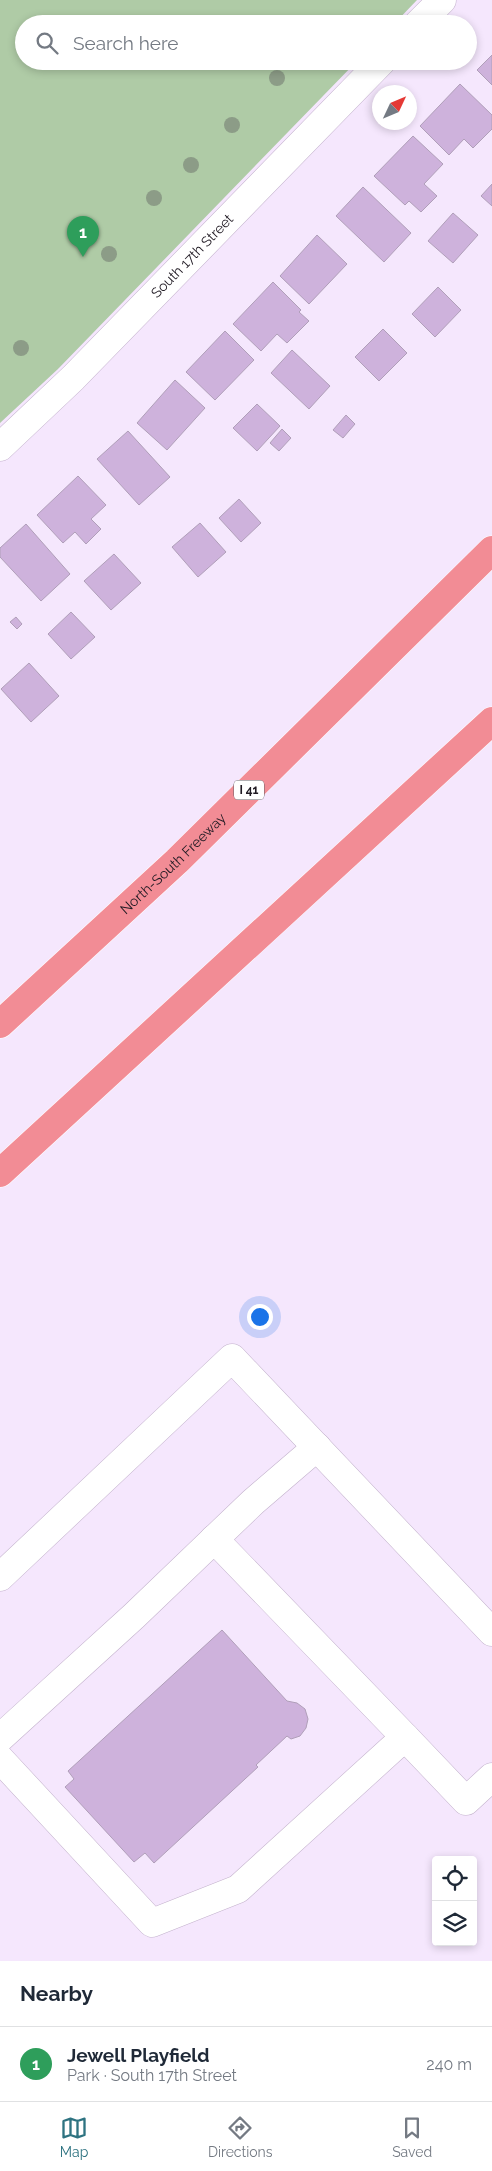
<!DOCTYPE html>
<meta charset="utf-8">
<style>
body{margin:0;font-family:Raleway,sans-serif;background:#f6f6f7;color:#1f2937}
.controls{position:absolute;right:15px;bottom:15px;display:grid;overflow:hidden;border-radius:5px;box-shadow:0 2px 8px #0003}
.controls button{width:45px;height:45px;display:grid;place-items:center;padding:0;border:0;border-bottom:1px solid #e0e1e3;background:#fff;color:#1f2937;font:25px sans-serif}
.compass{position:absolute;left:372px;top:85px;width:45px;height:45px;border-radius:50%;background:#fff;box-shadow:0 2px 8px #0003;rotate:46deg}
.you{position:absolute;left:259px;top:1316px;width:18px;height:18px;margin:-12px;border:4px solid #fff;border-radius:50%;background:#1a73e8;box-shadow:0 0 0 8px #1a73e833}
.badge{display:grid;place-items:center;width:32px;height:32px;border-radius:50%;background:#2e7381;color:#fff;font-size:16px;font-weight:700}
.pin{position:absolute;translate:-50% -41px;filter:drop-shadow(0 1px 2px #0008)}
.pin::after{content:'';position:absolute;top:26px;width:18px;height:15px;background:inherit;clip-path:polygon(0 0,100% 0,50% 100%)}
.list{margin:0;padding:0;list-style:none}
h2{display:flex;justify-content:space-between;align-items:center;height:65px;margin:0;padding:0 20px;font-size:21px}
h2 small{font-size:16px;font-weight:400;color:#747a83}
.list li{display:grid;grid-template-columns:32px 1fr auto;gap:15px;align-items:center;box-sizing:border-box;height:75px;padding:0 20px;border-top:1px solid #e0e1e3}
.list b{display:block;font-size:19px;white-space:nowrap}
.list p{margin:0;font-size:16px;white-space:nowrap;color:#747a83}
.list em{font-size:16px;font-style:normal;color:#747a83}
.icon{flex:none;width:28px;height:28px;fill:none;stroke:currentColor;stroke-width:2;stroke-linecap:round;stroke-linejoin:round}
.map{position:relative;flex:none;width:492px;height:1961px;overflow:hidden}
.search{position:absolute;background:#fff;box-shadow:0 2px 8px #0003;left:15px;right:15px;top:15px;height:55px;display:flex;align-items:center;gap:12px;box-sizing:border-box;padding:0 18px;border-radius:28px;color:#747a83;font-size:19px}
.sheet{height:140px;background:#fff}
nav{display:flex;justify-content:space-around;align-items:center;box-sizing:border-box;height:70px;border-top:1px solid #e0e1e3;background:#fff;font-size:14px;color:#747a83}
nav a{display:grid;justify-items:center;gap:2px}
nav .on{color:#2e7381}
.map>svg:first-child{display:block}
.green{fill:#afcba6}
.building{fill:#ceb2dc;stroke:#b09fb9}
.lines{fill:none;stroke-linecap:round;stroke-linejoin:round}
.minor-casing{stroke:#c3b2cc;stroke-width:29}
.highway-casing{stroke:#fff;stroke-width:29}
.minor{stroke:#fff;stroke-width:28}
.highway{stroke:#f28c95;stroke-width:28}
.tree{fill:#8c9c87}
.labels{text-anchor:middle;stroke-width:4;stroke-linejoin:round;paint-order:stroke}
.shield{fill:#fff;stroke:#635f65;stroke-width:1}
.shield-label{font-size:12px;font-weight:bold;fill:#201a23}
.street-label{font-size:14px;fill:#201a23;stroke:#fff}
</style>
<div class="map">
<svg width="492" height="1961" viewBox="0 0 492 1961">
<rect width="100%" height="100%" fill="#f5e7fd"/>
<path class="green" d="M0,0H417L394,24H24V61H357L58,369L0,423Z"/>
<g class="building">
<path d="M492,55V85L477,70Z"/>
<path d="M460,84L492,115V129L473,148L464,139L449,155L420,126Z"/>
<path d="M413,136L443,164L424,184L437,196L421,212L409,201L405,205L374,176Z"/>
<path d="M492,184V206L481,196Z"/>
<path d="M363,187L411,233L384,262L336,216Z"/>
<path d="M453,213L478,235L453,263L428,241Z"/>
<path d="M317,235L347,264L309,304L280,276Z"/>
<path d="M273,282L301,310L299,312L309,321L287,343L277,334L261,351L233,324Z"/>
<path d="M438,287L461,310L435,337L412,314Z"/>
<path d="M383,329L407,353L379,381L355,357Z"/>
<path d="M225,331L254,360L215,400L186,372Z"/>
<path d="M292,350L330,386L309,409L271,373Z"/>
<path d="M175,380L205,408L167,450L137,423Z"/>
<path d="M257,404L280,426L257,451L233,428Z"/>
<path d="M346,415L355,424L343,438L333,430Z"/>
<path d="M282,429L291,438L279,451L270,443Z"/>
<path d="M128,431L170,477L139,505L97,459Z"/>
<path d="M78,476L106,505L91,519L101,529L86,544L75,532L63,543L37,515Z"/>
<path d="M239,499L261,523L241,542L219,518Z"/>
<path d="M200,523L226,552L198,577L172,547Z"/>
<path d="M26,524L70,574L41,601L0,557V548Z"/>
<path d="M114,554L141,583L111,610L84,581Z"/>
<path d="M71,612L95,637L71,659L48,634Z"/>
<path d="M16,617L22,624L17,629L10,622Z"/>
<path d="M29,663L59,696L31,722L1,689Z"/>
<path d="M222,1630L287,1701L297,1703L305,1709L308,1719L306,1728L300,1736L291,1739L287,1736L256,1765L258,1767L154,1863L145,1853L134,1862L65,1787L74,1779L68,1771Z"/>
</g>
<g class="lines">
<g class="minor-casing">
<g id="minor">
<path d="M418,24L442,0"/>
<path id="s1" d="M0,447L73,378L382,61"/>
<path d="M214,1539L405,1737"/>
<path d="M0,1577L232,1358L492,1632"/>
<path d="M0,1738L134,1616L253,1502L317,1447"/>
<path d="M0,1759L152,1923L238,1889L405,1737L466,1801L492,1777"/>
</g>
</g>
<g class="highway-casing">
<g id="highway">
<path id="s2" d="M0,1024L177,861L492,550"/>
<path d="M0,1173L492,721"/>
</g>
</g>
<use href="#minor" class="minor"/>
<use href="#highway" class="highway"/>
</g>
<g class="tree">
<circle cx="277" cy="78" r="8"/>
<circle cx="232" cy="125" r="8"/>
<circle cx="191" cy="165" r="8"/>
<circle cx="154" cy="198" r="8"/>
<circle cx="109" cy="254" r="8"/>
<circle cx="21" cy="348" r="8"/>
</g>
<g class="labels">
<rect class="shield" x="234" y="780.5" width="30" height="19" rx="4"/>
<g class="shield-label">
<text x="249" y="794">I 41</text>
</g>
<g class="street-label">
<text dy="5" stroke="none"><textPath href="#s1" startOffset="271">South 17th Street</textPath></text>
<text dy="5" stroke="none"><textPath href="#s2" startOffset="236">North-South Freeway</textPath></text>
</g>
</g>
</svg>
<div class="controls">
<button><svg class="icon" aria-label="locate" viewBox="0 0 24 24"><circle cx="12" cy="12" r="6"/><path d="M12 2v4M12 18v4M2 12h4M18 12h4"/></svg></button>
<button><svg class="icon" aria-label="layers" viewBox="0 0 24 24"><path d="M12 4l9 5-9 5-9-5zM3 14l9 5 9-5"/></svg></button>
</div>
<svg class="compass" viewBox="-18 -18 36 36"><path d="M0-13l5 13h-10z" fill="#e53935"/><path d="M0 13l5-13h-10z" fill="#747a83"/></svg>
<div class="you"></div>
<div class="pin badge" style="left:83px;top:257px;background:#2e9e5b">1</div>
<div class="search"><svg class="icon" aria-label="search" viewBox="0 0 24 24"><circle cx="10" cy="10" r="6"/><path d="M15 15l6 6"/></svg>Search here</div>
</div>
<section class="sheet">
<h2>Nearby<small></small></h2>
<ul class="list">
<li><span class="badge" style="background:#2e9e5b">1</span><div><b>Jewell Playfield</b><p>Park · South 17th Street</p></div><em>240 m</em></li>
</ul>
</section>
<nav>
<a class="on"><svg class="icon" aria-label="map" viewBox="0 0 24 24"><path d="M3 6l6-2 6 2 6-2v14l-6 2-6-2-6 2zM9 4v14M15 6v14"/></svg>Map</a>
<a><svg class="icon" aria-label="directions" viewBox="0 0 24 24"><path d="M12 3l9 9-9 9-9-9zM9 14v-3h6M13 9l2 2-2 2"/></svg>Directions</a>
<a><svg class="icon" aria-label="saved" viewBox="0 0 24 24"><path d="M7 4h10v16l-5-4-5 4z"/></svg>Saved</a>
</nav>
